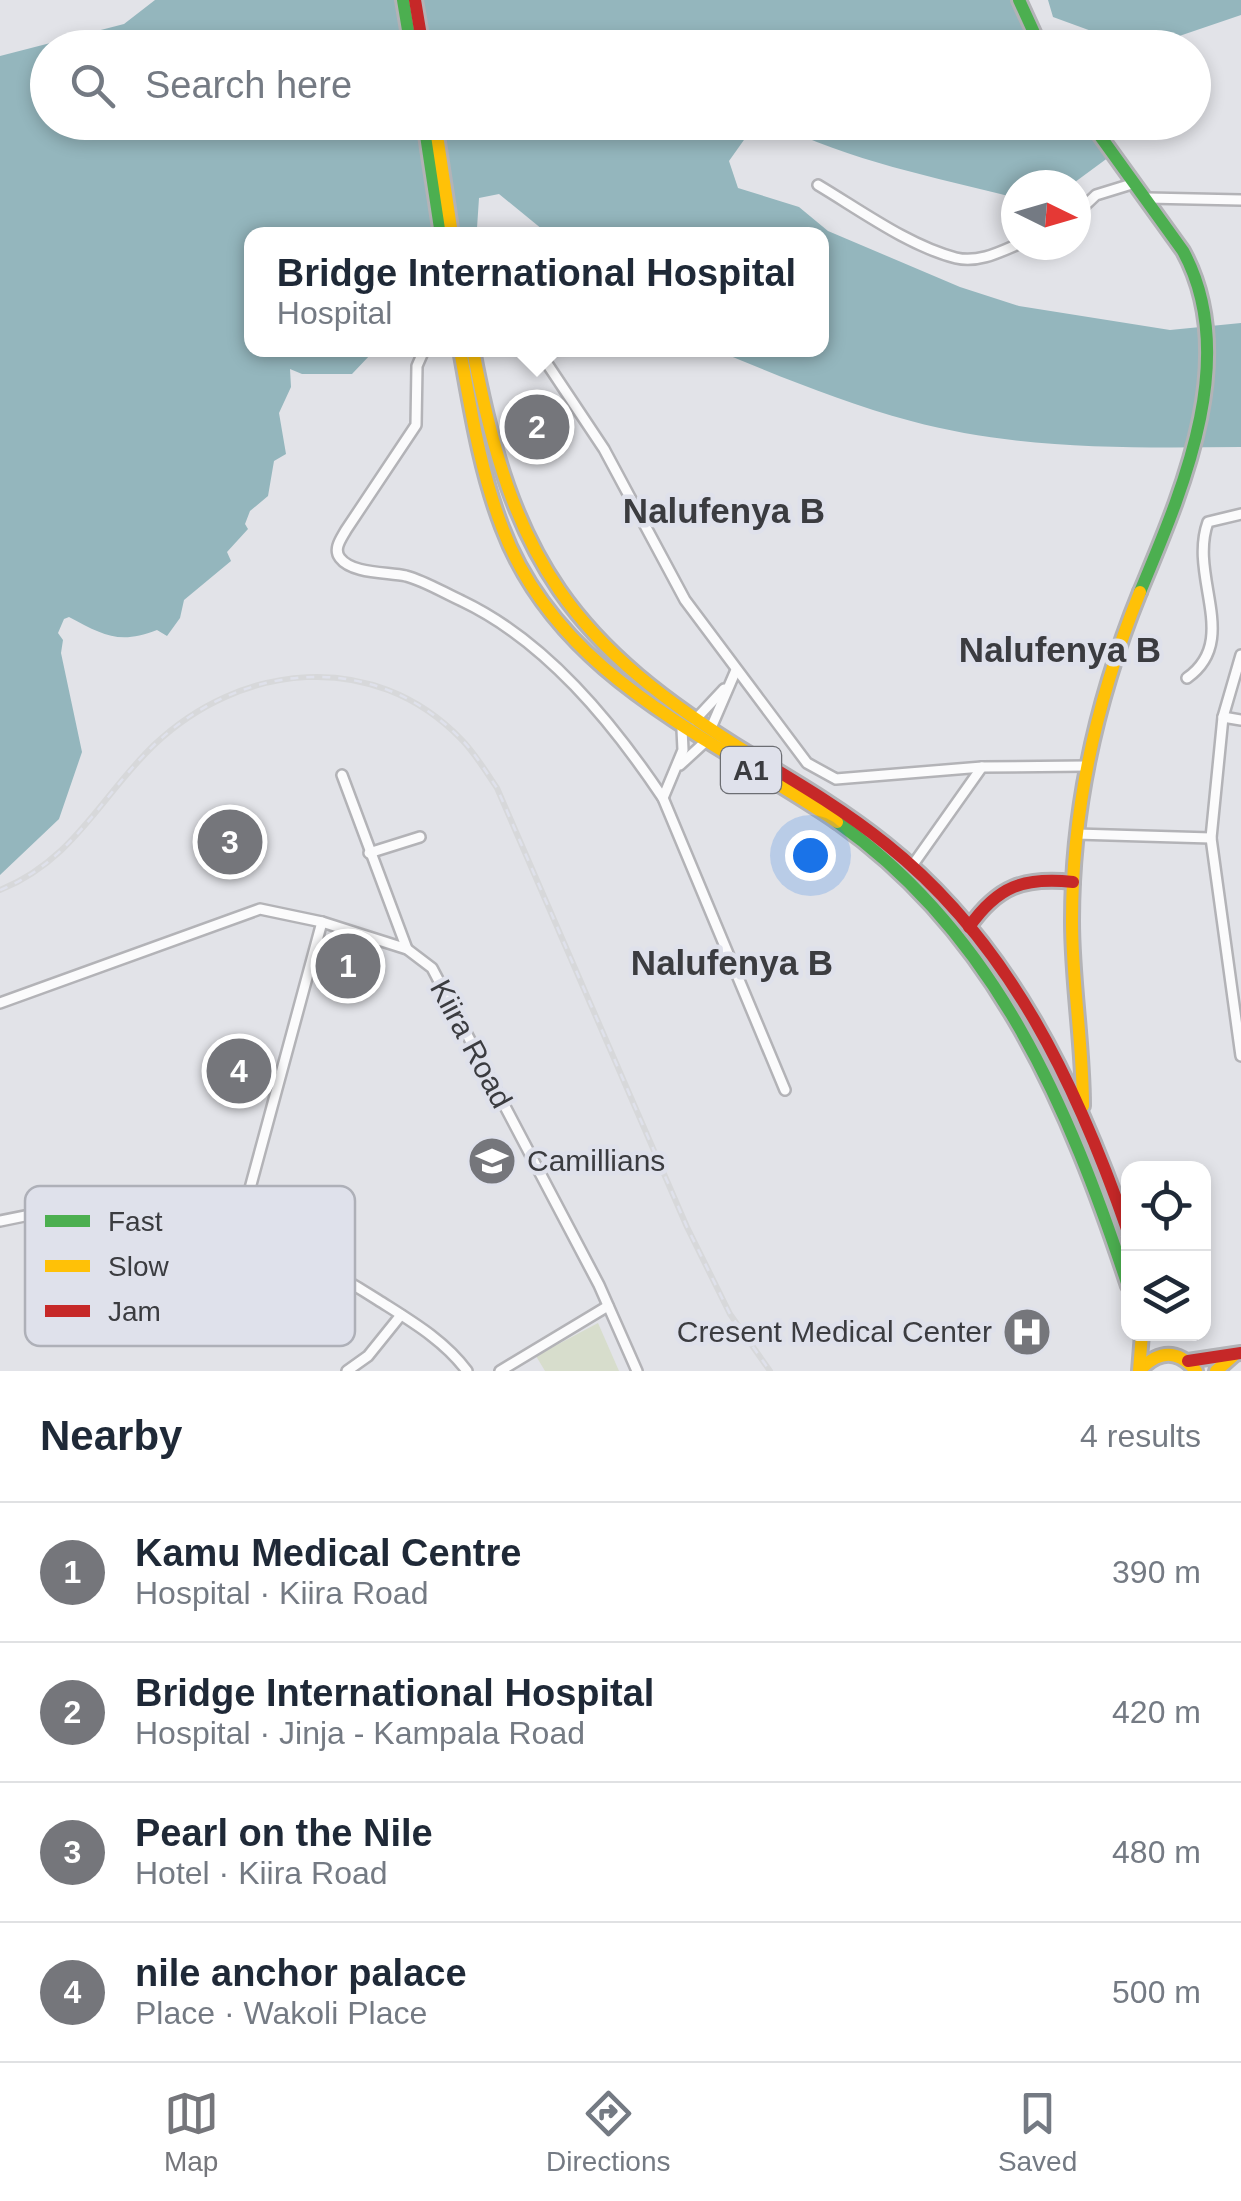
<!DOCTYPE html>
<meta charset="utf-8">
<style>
body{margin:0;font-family:Helvetica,sans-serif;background:#f2f2f3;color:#1f2937}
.controls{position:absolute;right:30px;bottom:30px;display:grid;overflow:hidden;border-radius:20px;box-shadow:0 5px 15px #0003}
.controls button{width:90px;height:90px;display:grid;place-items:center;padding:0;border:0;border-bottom:2px solid #e0e1e3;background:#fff;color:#1f2937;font:50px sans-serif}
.compass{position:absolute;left:1001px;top:170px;width:90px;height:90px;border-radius:50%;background:#fff;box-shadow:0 5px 15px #0003;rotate:95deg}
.you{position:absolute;left:810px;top:855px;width:35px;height:35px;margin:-25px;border:8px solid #fff;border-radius:50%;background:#1a73e8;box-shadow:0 0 0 15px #1a73e833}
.badge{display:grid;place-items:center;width:65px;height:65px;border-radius:50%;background:#75767b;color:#fff;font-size:32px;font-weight:700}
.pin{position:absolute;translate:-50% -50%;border:5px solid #fff;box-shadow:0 2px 10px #0006}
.popup{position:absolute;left:244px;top:227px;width:585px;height:130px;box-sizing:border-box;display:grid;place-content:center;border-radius:20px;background:#fff;filter:drop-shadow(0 2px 8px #0005);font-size:32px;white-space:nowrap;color:#747a83}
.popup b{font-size:38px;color:#1f2937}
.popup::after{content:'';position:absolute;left:50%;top:100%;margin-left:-20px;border:20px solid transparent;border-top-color:#fff}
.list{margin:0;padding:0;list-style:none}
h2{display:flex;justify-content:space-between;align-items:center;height:130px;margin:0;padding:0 40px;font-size:42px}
h2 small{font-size:32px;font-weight:400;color:#747a83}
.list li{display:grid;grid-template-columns:65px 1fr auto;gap:30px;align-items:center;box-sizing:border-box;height:140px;padding:0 40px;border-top:2px solid #e0e1e3}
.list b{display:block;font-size:38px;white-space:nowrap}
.list p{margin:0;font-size:32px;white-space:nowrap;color:#747a83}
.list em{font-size:32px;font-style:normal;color:#747a83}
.icon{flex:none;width:55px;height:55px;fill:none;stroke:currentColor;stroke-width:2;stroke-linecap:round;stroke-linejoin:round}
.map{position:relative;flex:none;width:1241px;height:1371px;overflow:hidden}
.search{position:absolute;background:#fff;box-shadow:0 5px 15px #0003;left:30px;right:30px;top:30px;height:110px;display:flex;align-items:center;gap:25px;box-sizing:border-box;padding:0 35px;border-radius:55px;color:#747a83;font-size:38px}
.sheet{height:690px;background:#fff}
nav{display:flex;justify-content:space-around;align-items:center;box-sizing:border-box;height:140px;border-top:2px solid #e0e1e3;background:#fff;font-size:28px;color:#747a83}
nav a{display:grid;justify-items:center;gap:5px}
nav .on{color:#75767b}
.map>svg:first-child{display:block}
.green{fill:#d7ddcc}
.water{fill:#94b6bd}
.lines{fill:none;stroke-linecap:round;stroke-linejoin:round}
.street-casing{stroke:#b3b3b7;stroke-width:14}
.fast-casing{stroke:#b3b3b7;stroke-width:18}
.slow-casing{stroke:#b3b3b7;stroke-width:18}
.jam-casing{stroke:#b3b3b7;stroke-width:18}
.street{stroke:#fbfbfc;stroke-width:9}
.fast{stroke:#4caf50;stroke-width:12}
.slow{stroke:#ffc107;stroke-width:12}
.jam{stroke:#c62828;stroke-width:12}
.rail-casing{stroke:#d7d8da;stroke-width:6}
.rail{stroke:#dfe1eb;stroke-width:2.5;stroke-dasharray:8;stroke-linecap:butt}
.labels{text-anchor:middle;stroke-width:9;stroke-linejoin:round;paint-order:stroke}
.shield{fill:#dfe1eb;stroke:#6c6e73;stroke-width:2.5}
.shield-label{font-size:28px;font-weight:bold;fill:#3b3c40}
.street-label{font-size:30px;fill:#3b3c40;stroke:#dfe1eb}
.poi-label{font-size:30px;fill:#3b3c40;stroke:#dfe1eb;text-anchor:start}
.quarter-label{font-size:35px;font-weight:bold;fill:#3b3c40;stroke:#dfe1eb}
.key{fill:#dfe1eb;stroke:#aeb0b8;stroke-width:2.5}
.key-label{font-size:28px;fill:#3b3c40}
</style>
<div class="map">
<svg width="1241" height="1371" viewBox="0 0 1241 1371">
<rect width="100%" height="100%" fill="#e2e3e8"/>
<path class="green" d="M598,1323L619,1371H545L536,1356Z"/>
<g class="water">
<path d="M155,0H1012L1031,47L48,48V122L756,123L729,161L738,188L799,207L828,231L960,287L1019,306L1170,330L1241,323V447C1131,448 1018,450 911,421C844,403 781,377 716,350H822V235L548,234L499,194L479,198L477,228L472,234L252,235V350H383L371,354L352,374H302L290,369L291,387L279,413L286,454L274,461L268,496L250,511L245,524L248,529L227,552L231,561L184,600L180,618L167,636L157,630C119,645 103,635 69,617L64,619L58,633L63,640L61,653L82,752L59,819L0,875V56L124,24Z"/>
<path d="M1048,0H1241V15L1147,47H1118L1105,36L1053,17Z"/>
<path d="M774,123H1082L1109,157L1071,185H1016V198C934,177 850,161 774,123Z"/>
</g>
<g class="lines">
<g class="street-casing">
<g id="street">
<path d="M818,185C860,210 909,246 956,258C977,263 998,253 1016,245"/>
<path d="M1147,198L1241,200"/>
<path d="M1076,214L1096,195L1135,183"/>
<path d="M424,350L417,366L416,425L346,530C341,539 333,549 340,558C352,574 387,572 406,576C425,581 444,593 462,601C546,641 612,722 663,798L785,1090"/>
<path d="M538,350L604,449L685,600L807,763L836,779L982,767L1087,766"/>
<path d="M1241,655L1223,717L1211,838L1241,1056"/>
<path d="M1187,678C1241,640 1188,577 1208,522L1241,514"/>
<path d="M1223,717L1241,720"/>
<path d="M695,720L724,689"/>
<path d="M711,728L736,670"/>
<path d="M680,765L704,743"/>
<path d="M342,775L407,949"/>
<path d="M663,798L683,750L682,729"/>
<path d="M1076,834L1211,838"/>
<path d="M369,853L420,837"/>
<path d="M912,866L982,767"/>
<path d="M0,1003L260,909L322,922L407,949L432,968L599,1285L637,1371"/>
<path d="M0,1221C137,1189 263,1226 378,1300C411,1321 444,1340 467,1371"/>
<path d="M239,1229L322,922"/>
<path d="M260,1324L287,1248"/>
<path d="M347,1371L368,1356L401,1315"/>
<path d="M500,1371L608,1306"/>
</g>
</g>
<g class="fast-casing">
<g id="fast">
<path d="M403,0L411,48"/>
<path d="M1019,0L1041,48"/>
<path d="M424,122L441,235"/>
<path d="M1090,122L1183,251C1241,357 1182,491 1140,592"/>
<path d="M837,822C996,934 1069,1107 1128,1286"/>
</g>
</g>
<g class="slow-casing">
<g id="slow">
<path d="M435,122L452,235"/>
<path d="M460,350C471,410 480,470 502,527C559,679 713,737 837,822"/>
<path d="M473,350C512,560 571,645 753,756"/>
<path d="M1083,1106C1083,1044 1072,983 1072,921C1072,806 1097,698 1140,592"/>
<path d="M1140,1370C1159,1350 1178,1349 1196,1371"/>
<path d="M1139,1371L1142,1334"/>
<path d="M1216,1371L1233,1356"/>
</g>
</g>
<g class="jam-casing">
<g id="jam">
<path d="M415,0L423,48"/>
<path d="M753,756C798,783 844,810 886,844C1010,943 1077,1085 1128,1232"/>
<path d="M969,927C998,886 1023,877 1073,882"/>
<path d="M1188,1361L1241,1353"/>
</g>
</g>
<use href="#street" class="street"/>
<use href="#fast" class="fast"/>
<use href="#slow" class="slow"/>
<use href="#jam" class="jam"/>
<g class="rail-casing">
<path id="rail" d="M0,890C74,860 100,797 154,745C240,663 373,648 461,739C475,753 486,772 497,788L687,1227L730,1314L770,1371"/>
</g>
<use href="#rail" class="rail"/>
</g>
<defs>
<g id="school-disc" transform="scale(2.5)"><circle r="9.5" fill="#75767b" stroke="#dfe1eb"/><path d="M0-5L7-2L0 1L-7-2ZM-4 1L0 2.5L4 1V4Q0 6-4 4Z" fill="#fff"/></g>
<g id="hospital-disc" transform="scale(2.5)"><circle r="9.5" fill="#75767b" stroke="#dfe1eb"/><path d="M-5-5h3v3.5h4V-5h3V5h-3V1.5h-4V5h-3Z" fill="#fff"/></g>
</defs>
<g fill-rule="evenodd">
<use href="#school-disc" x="492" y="1161"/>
<use href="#hospital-disc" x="1027" y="1332"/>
</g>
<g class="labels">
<rect class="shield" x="721" y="747" width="60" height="46" rx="8"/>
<g class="shield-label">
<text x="751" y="780">A1</text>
</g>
<g class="street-label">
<text transform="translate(471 1044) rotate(62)" y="10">Kiira Road</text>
</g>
<g class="poi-label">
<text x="527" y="1171">Camillians</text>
<text x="992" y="1342" text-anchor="end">Cresent Medical Center</text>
</g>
<g class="quarter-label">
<text x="724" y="523">Nalufenya B</text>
<text x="1060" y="662">Nalufenya B</text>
<text x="732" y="975">Nalufenya B</text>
</g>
</g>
<rect x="25" y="1186" width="330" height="160" rx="15" class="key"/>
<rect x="45" y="1215" width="45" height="12" fill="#4caf50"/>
<rect x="45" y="1260" width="45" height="12" fill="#ffc107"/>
<rect x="45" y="1305" width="45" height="12" fill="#c62828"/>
<g class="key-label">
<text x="108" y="1231">Fast</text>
<text x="108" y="1276">Slow</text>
<text x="108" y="1321">Jam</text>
</g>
</svg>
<div class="controls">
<button><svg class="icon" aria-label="locate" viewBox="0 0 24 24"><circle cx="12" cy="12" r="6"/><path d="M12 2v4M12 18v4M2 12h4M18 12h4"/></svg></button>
<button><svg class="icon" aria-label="layers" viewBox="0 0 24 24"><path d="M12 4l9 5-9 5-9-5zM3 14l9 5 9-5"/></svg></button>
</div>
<svg class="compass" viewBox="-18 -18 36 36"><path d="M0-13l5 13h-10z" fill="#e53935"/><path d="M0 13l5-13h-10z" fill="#747a83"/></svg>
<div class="you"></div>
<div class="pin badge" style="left:348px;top:966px">1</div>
<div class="pin badge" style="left:537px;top:427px">2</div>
<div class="popup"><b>Bridge International Hospital</b>Hospital</div>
<div class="pin badge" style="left:230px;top:842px">3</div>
<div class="pin badge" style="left:239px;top:1071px">4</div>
<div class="search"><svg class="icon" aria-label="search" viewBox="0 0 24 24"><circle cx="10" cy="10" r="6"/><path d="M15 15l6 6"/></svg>Search here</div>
</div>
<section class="sheet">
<h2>Nearby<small>4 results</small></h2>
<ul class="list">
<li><span class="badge">1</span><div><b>Kamu Medical Centre</b><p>Hospital · Kiira Road</p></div><em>390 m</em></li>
<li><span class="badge">2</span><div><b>Bridge International Hospital</b><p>Hospital · Jinja - Kampala Road</p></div><em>420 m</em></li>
<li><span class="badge">3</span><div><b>Pearl on the Nile</b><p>Hotel · Kiira Road</p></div><em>480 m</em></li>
<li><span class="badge">4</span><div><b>nile anchor palace</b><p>Place · Wakoli Place</p></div><em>500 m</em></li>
</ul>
</section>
<nav>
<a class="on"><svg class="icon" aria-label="map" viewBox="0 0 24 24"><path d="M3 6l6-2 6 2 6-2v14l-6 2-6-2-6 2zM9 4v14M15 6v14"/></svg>Map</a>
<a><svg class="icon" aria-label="directions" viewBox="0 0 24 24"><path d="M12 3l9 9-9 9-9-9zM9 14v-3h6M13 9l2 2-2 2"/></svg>Directions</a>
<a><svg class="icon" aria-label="saved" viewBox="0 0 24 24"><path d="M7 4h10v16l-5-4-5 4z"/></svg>Saved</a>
</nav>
